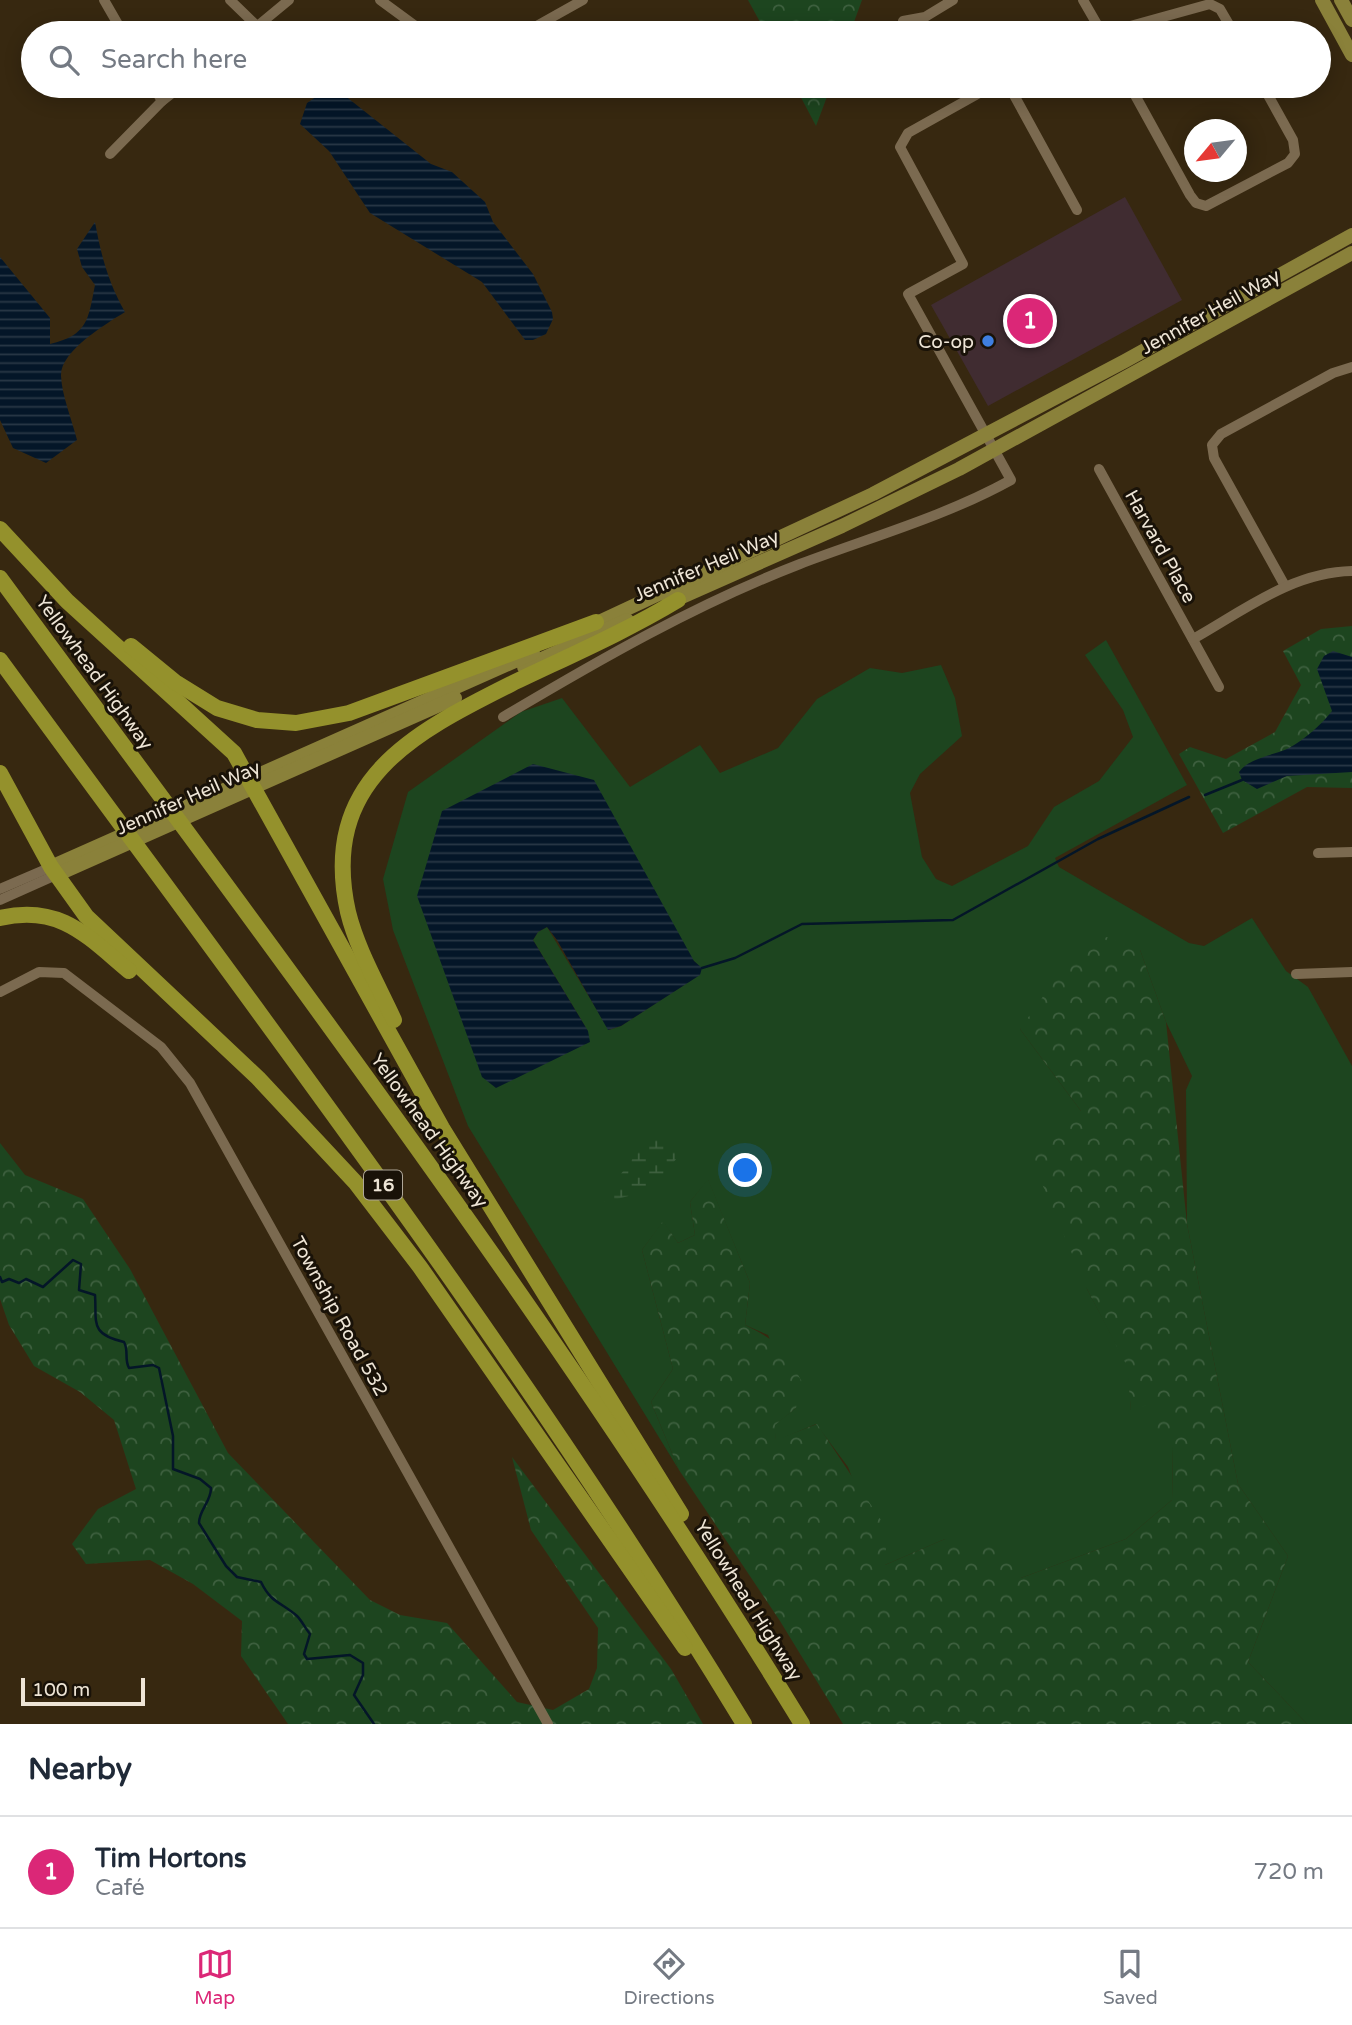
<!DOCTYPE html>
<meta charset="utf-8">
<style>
body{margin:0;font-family:"Varela Round",sans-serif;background:#f6f6f7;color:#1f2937}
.compass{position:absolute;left:1184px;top:119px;width:63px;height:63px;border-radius:50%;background:#fff;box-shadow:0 4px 18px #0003;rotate:241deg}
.scale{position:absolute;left:21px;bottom:18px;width:124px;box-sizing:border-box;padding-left:7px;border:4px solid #eee5d6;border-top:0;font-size:19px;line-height:24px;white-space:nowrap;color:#eee5d6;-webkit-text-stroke:5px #191208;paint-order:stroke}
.you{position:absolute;left:746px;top:1171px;width:24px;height:24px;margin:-18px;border:5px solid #fff;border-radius:50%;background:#1a73e8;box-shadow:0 0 0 10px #1a73e833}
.badge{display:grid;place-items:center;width:46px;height:46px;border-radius:50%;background:#db2777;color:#fff;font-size:23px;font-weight:700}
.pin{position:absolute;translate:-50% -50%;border:4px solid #fff;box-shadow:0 2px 7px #0006}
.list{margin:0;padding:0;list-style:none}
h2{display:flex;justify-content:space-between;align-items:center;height:91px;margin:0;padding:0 28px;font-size:30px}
h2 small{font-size:23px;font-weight:400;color:#747a83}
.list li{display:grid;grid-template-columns:46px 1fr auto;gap:21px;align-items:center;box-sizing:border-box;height:112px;padding:0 28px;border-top:2px solid #e0e1e3}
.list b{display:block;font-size:26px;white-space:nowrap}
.list p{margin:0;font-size:23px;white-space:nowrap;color:#747a83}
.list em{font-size:23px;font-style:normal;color:#747a83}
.icon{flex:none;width:38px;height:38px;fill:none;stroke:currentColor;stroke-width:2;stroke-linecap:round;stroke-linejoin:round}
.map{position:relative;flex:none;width:1352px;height:1724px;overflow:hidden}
.search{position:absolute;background:#fff;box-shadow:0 4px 18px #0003;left:21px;right:21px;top:21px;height:77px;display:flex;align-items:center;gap:18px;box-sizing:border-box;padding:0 24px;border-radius:38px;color:#747a83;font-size:26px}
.sheet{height:203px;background:#fff}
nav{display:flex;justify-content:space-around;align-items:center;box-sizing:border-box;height:98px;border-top:2px solid #e0e1e3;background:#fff;font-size:19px;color:#747a83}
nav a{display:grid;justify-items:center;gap:4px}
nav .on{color:#db2777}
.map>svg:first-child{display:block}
.commercial{fill:#402c31}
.grass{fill:#1d451f;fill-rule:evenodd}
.forest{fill:url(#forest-crowns)}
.wetland{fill:url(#wetland-marsh)}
.water{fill:url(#water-rules)}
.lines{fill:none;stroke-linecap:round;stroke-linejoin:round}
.stream{stroke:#041628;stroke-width:2.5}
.minor{stroke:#7b6a50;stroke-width:10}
.major{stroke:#8a813a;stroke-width:14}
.highway{stroke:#94912c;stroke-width:16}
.shop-dot{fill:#3f7fe0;stroke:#191208;stroke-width:2.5}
.labels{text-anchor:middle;stroke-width:6;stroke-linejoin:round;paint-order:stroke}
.shield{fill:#191208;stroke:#aea698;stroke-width:2}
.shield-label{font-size:18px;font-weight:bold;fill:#eee5d6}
.street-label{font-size:19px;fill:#eee5d6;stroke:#191208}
.poi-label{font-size:19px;fill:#eee5d6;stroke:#191208;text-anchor:end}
</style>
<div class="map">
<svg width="1352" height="1724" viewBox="0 0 1352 1724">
<defs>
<pattern id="forest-crowns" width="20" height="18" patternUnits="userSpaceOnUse" patternTransform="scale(1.75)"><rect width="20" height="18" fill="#1d451f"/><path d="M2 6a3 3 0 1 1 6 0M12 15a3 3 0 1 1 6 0" fill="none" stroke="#3e603f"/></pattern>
<pattern id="wetland-marsh" width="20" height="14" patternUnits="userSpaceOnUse" patternTransform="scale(1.75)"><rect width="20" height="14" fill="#1d451f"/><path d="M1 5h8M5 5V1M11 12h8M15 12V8" fill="none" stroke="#3e603f"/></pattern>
<pattern id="water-rules" width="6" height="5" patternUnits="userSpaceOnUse" patternTransform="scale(1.75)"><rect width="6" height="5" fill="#041628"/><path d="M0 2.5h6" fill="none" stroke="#293846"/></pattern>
</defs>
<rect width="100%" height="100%" fill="#372810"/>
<path class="commercial" d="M1125,197L1182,300L988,406L931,305Z"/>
<path class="grass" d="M1106,640L1187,785L1055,858L1059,867L1189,943L1204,946L1252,918L1286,971L1308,987L1352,1066V1724H1307L1248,1662L1288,1556L1238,1484L1187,1224L1186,1090L1192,1076L1166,1022L1140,950L1020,1029L1081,1111L1087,1289L1128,1366L1131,1410L1169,1395L1173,1448L1172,1500L1126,1539L1021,1578L945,1539L885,1565L848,1467L816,1424L776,1441L774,1425L796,1408L768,1335L745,1325L750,1283L708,1180L690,1202L695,1235L678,1243L663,1222L642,1250L673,1369L651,1402L679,1470L468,1126L393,930L383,879L408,792L521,712L562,698L630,787L700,745L720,773L778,748L817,699L870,668L902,673L941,665L955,698L962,736L920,774L910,793L922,857L936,879L952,886L1028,846L1054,807L1099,781L1133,737L1123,710L1085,655ZM442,811L694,961L701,968L699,975L621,1026L609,1030L547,927L538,932L533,940L588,1031Z"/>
<g class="forest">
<path d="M748,0H862L850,33H766Z"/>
<path d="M795,86H831L816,126Z"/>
<path d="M1352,626V788L1307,787L1223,833L1179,754L1190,747L1226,759L1275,732L1301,685L1283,651L1321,629Z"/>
<path d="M1107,937L1140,950L1166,1022L1187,1224L1238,1484L1288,1556L1248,1662L1307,1724H843L780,1621L679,1470L651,1402L673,1369L642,1250L663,1221L678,1243L695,1235L690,1202L708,1179L750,1283L745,1325C778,1341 785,1350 802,1382L796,1408L775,1425L776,1440L817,1424L887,1529L885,1565L945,1539L1006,1542L1021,1578L1126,1539L1172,1500L1173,1448L1153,1433L1169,1396L1131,1411L1127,1366L1087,1289L1031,1158L1081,1111L1020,1029L1078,947Z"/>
<path d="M0,1143L25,1175L83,1199L130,1269L228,1453L370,1600L400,1615L447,1623L517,1702L553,1710L589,1689L597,1668L598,1628L531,1530L512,1457L671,1669L703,1724H288L241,1656L242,1621L193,1584L150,1560L86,1564L72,1544L98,1509L136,1489L114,1420L80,1392L34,1366L9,1325L0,1299Z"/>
</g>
<path class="wetland" d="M653,1132L678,1143L677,1158L651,1190L606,1202L601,1200Z"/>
<g class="water">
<path d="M326,90L339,91L431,164L452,172L485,202L493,222L533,274L552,312L553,319L546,334L533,340H525L482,282L370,213L329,151L300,124L307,103Z"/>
<path d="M95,222C101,255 108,282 125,312C106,324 60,351 61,376C62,396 72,420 77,440L46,463L13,448L0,420V257L50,318V344C88,335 88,320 95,285L82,267L77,249Z"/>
<path d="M1333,651L1352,657V772L1287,776L1257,789L1242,780L1239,772C1250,757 1273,756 1289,748C1305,739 1321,725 1332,711L1317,669L1324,656Z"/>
<path d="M533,764L594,780L694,961L702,968L700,975L621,1026L608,1030L557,940L547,927L538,932L533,940L588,1031L590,1042L496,1088L482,1077L417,896L442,811Z"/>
</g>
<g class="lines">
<g class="stream">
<path d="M1205,795L1242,780"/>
<path d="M702,968L735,958L802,924L953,920L1098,839L1189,797"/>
<path d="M0,1277L2,1282L9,1279L19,1283L26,1279L43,1287L73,1260L81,1264L79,1290L95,1295C97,1322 89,1334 124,1342C129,1351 124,1359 129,1368L153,1365L159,1368L173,1436V1469L200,1479L211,1488C211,1502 199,1510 199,1523L226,1566L237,1577L261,1582C271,1603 281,1602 297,1616C302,1621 305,1628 310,1634L304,1654L307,1659L350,1655L363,1663V1675L354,1695L374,1724"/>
</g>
<g class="minor">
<path d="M104,0L123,33"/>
<path d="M230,0L258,27"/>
<path d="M380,0L425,33"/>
<path d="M1083,0L1102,33"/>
<path d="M903,21L925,17L953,0"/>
<path d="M249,33L289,0"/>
<path d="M524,33L583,0"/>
<path d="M1105,33L1210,4L1220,9L1234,33"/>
<path d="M153,86L162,101"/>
<path d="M1009,86L1077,210"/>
<path d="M1130,86L1190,195L1196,203L1206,206L1288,163L1295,154L1293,140L1263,86"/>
<path d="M110,154L162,101L181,86"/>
<path d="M1099,469L1219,687"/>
<path d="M1285,586L1214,458L1212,445L1221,434L1333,373L1352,367"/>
<path d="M1193,639C1243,611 1292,572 1352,571"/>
<path d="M503,717C599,660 696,604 800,564C871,537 944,517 1011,480L908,294L963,264L900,147L908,133L992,86"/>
<path d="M1318,853L1352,852"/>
<path d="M0,889L51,867"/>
<path d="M0,900L56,875"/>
<path d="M1296,974L1352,972"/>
<path d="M0,992L39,972L64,973L161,1047L190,1083L548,1724"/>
</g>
<g class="major">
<path d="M1322,0L1352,55"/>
<path d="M1341,0L1352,20"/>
<path d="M668,603L842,526L959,469L1352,253"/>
<path d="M586,628L873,494L1125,361L1352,235"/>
<path d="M524,667L627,620"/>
<path d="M51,867L533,653"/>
<path d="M56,875L455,698"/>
</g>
<g class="highway">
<path d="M0,529L67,601L234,753L442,1128L681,1514"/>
<path d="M0,578C276,954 559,1326 802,1724"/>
<path d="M131,646L175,682L217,708L257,720L296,723L349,713L596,622"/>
<path d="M0,660C255,1009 520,1354 744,1724"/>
<path d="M0,773L51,867L86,916L258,1078L355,1182L420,1267L685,1648"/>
<path d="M0,918C60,904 87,936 129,971"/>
<path d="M394,1020C378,985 357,949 348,912C319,781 413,733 511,684C567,657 625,632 678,600"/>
</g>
</g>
<circle class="shop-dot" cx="988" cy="341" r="7"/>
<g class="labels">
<rect class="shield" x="364" y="1170.5" width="38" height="29" rx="5"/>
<g class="shield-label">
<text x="383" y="1191">16</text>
</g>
<g class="street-label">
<text transform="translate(1210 311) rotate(-29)" y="7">Jennifer Heil Way</text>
<text transform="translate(1161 546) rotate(61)" y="7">Harvard Place</text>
<text transform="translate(706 565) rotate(-23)" y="7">Jennifer Heil Way</text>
<text transform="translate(95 672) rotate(54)" y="7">Yellowhead Highway</text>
<text transform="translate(188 797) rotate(-24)" y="7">Jennifer Heil Way</text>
<text transform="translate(430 1130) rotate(54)" y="7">Yellowhead Highway</text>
<text transform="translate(340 1316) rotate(61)" y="7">Township Road 532</text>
<text transform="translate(749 1600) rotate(58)" y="7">Yellowhead Highway</text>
</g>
<g class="poi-label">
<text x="974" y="348">Co-op</text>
</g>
</g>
</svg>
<svg class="compass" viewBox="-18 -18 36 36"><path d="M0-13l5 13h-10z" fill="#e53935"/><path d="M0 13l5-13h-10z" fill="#747a83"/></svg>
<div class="scale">100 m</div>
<div class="you"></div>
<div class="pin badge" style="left:1030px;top:321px">1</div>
<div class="search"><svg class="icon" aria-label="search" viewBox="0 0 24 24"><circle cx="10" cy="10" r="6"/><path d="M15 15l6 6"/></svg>Search here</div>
</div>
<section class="sheet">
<h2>Nearby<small></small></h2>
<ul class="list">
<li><span class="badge">1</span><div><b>Tim Hortons</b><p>Café</p></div><em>720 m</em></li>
</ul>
</section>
<nav>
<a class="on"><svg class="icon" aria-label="map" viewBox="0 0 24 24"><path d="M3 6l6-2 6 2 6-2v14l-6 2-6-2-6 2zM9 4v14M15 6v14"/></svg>Map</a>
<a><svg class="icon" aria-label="directions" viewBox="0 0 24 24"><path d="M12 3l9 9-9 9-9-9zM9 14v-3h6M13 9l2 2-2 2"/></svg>Directions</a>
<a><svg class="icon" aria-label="saved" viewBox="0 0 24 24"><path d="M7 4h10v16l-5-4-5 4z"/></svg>Saved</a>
</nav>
